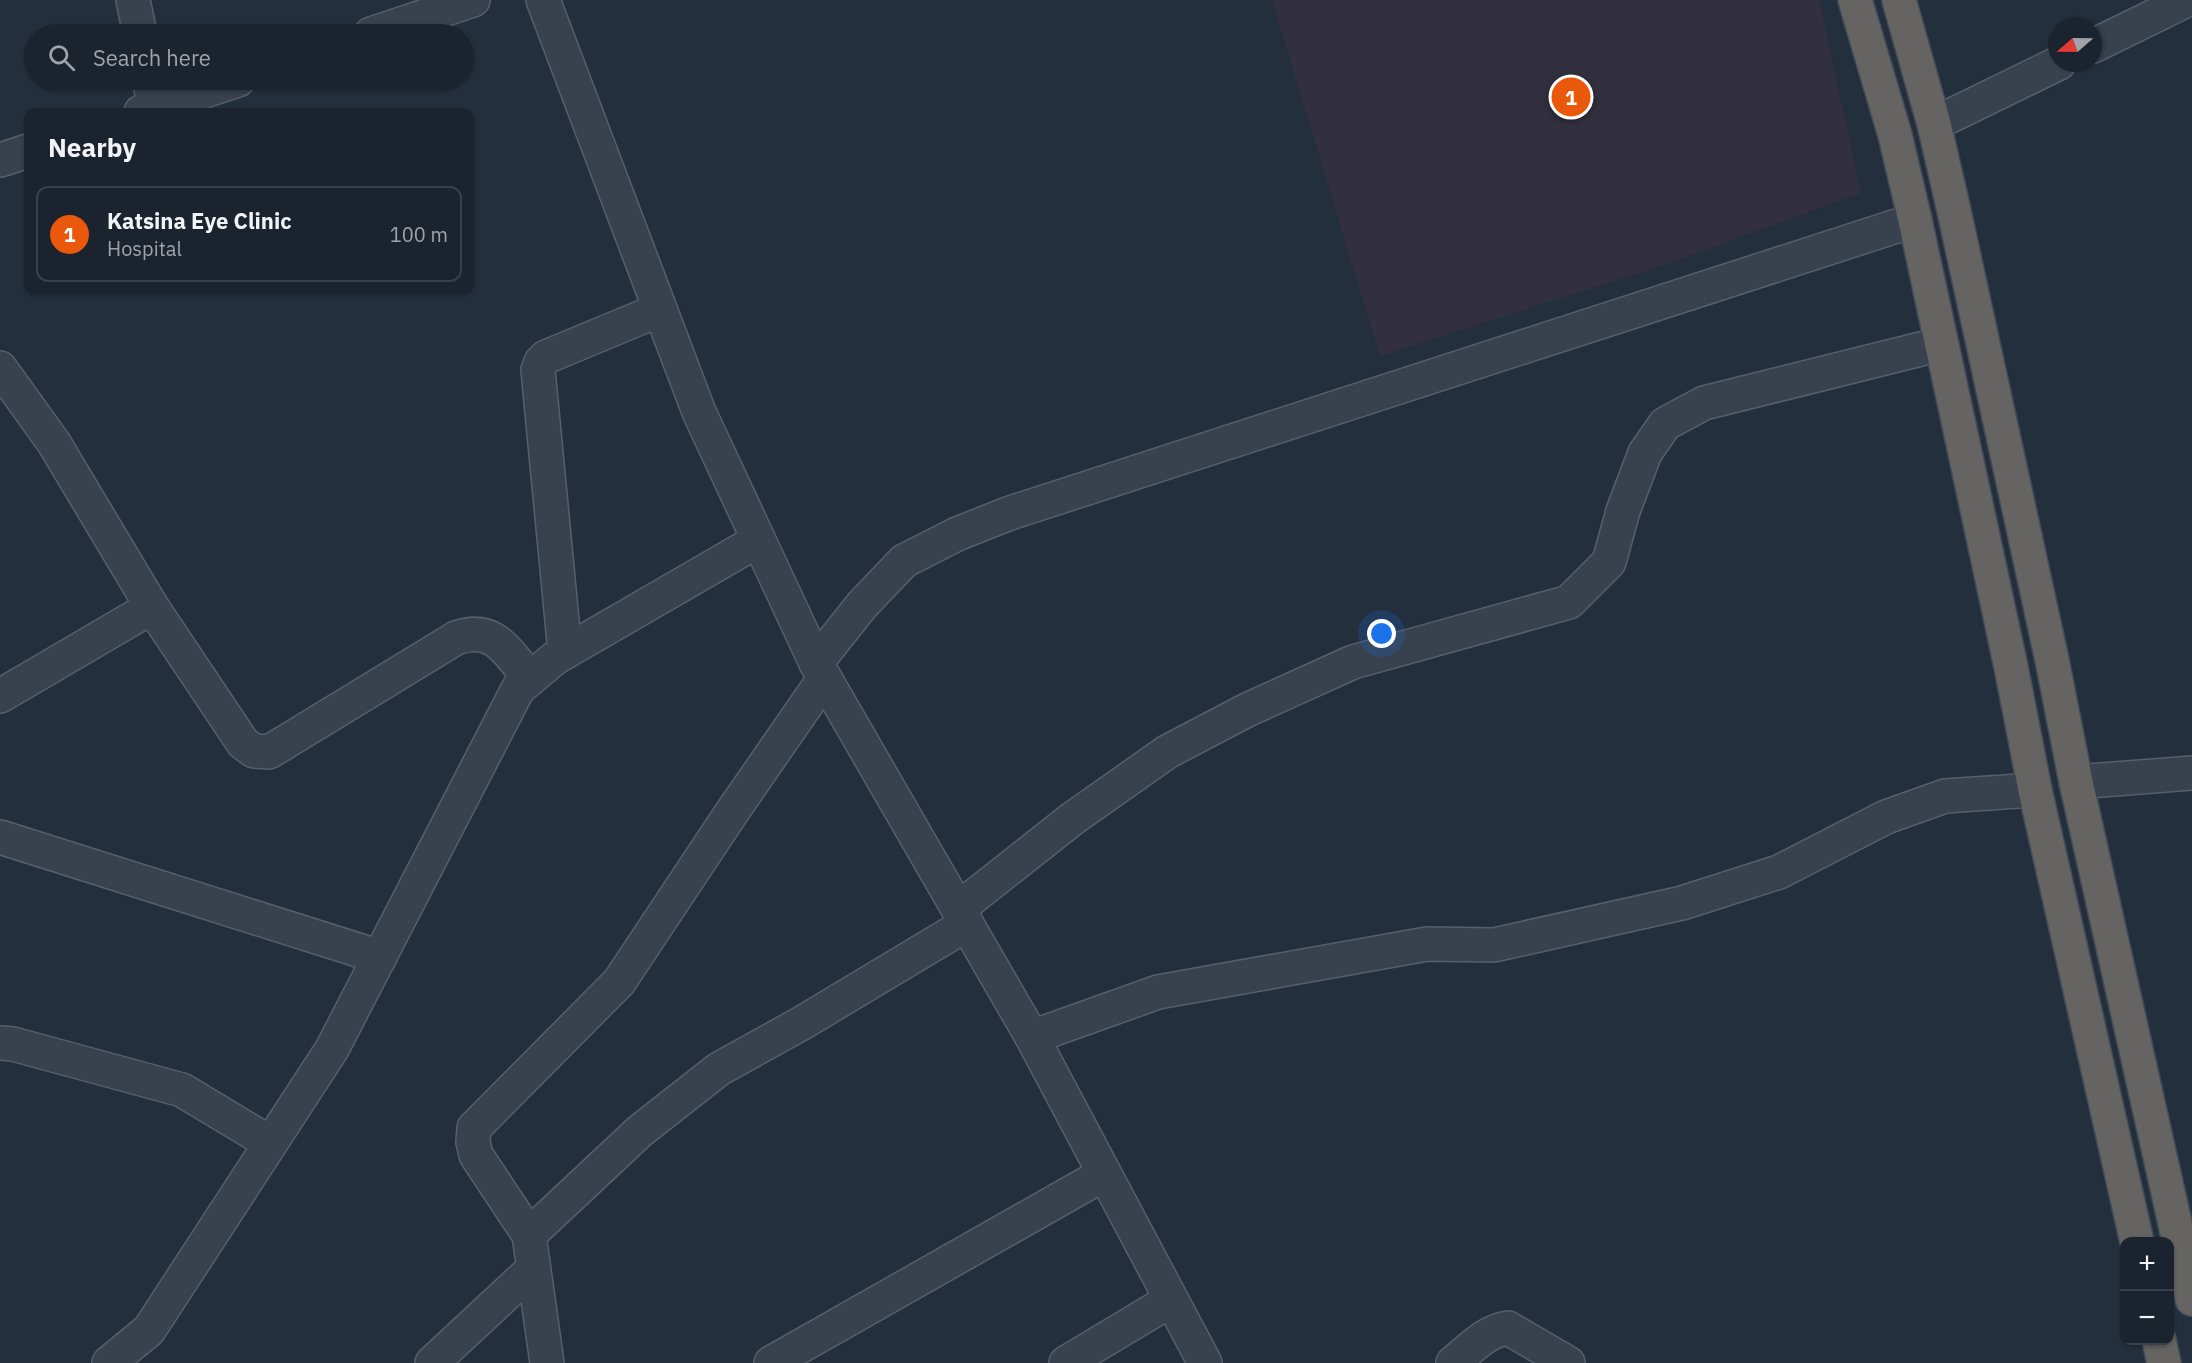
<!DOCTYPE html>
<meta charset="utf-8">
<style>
body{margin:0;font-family:"IBM Plex Sans",sans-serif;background:#242b36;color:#f1f3f6}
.controls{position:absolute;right:18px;bottom:18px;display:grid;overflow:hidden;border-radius:12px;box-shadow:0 2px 4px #0004}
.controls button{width:54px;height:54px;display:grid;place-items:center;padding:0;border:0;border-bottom:2px solid #39404a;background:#1b232e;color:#f1f3f6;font:30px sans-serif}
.compass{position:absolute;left:2048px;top:18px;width:54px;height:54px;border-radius:50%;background:#1b232e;box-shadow:0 2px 4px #0004;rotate:250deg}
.you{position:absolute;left:1382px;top:634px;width:21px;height:21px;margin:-15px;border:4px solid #fff;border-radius:50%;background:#1a73e8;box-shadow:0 0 0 9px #1a73e833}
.badge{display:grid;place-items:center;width:39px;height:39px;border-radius:50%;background:#ea580c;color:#fff;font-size:20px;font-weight:700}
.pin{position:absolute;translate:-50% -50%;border:3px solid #fff;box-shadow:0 2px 6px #0006}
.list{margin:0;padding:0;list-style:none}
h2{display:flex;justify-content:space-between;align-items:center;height:78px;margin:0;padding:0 24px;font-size:26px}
h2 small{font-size:20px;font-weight:400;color:#a0a4aa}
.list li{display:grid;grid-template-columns:39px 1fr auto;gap:18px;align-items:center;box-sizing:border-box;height:96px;margin:0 12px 12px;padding:0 12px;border:2px solid #39404a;border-radius:12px}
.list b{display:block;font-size:22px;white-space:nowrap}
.list p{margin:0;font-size:20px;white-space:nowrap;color:#a0a4aa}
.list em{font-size:20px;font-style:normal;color:#a0a4aa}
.icon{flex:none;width:33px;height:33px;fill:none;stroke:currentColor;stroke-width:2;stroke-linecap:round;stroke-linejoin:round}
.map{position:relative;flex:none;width:2192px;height:1363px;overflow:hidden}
.search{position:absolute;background:#1b232e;box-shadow:0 2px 4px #0004;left:24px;top:24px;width:450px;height:66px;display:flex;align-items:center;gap:15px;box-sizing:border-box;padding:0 21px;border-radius:33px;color:#a0a4aa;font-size:22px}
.panel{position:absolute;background:#1b232e;box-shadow:0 2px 4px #0004;left:24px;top:108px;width:450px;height:186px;border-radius:12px}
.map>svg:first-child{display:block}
.medical{fill:#32303f}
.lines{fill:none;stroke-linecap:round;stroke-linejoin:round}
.minor-casing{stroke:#565f6c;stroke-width:36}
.tertiary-casing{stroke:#565f6c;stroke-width:36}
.trunk-casing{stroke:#434c59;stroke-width:36}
.minor{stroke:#38414e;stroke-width:33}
.tertiary{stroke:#38414e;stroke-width:33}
.trunk{stroke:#656462;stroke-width:33}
</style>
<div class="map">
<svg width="2192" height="1363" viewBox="0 0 2192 1363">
<rect width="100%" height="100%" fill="#242f3e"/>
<path class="medical" d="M1272,0H1819L1861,193L1664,265L1380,356Z"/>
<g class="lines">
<g class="minor-casing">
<g id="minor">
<path d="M133,0L140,34"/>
<path d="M543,0L699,412L816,663L1032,1037L1205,1363"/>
<path d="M2093,46L2187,0"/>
<path d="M149,80L155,108"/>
<path d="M1934,124L2059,63"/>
<path d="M0,368L54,443L152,607L243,743L254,751L269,752L456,638C495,624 508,653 530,679"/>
<path d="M565,652L538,370L541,362L546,357L659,310"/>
<path d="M816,663L862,605L904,561L957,534L1010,513L1915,220"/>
<path d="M0,696L152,607"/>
<path d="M2076,782L2192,773"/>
<path d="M0,837L380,957"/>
<path d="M958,909L1072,819L1167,752L1247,710L1353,662L1569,602L1609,562L1623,511L1645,453L1665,424L1704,403L1941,344"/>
<path d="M1032,1037L1158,992L1427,944L1494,945L1682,903L1779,872L1886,817L1945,796L2035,790"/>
<path d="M0,1043L13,1044L182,1090L270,1143"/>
<path d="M529,1235L640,1131L719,1069L802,1023L967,924"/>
<path d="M109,1363L149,1330L332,1049L518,689L555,658L757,541"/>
<path d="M432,1363L533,1269"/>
<path d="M547,1363L529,1235L476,1155L473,1142L474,1128L619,982L732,812L824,679"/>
<path d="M771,1363L1104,1174"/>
<path d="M1066,1363L1171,1300"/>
<path d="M1453,1363C1470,1349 1486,1331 1508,1328L1568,1363"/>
</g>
</g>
<g class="tertiary-casing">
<g id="tertiary">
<path d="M371,34L473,0"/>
<path d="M141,112L238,80"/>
<path d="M0,160L28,151"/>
</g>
</g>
<g class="trunk-casing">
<g id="trunk">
<path d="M1855,0L1895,135L1915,220L2011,667L2035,790L2137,1242"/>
<path d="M1899,0L1934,124L1954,211L2052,660L2076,782L2192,1299"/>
<path d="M2159,1340L2164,1363"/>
</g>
</g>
<use href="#minor" class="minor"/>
<use href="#tertiary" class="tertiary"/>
<use href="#trunk" class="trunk"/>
</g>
</svg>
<div class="controls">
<button>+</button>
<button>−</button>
</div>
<svg class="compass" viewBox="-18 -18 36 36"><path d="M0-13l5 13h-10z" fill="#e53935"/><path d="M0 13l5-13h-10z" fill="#a0a4aa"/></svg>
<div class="you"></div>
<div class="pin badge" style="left:1571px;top:97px">1</div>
<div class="search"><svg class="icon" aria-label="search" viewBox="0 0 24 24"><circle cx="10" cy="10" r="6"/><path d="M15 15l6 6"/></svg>Search here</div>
<section class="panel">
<h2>Nearby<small></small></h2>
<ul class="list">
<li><span class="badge">1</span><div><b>Katsina Eye Clinic</b><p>Hospital</p></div><em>100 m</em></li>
</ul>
</section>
</div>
